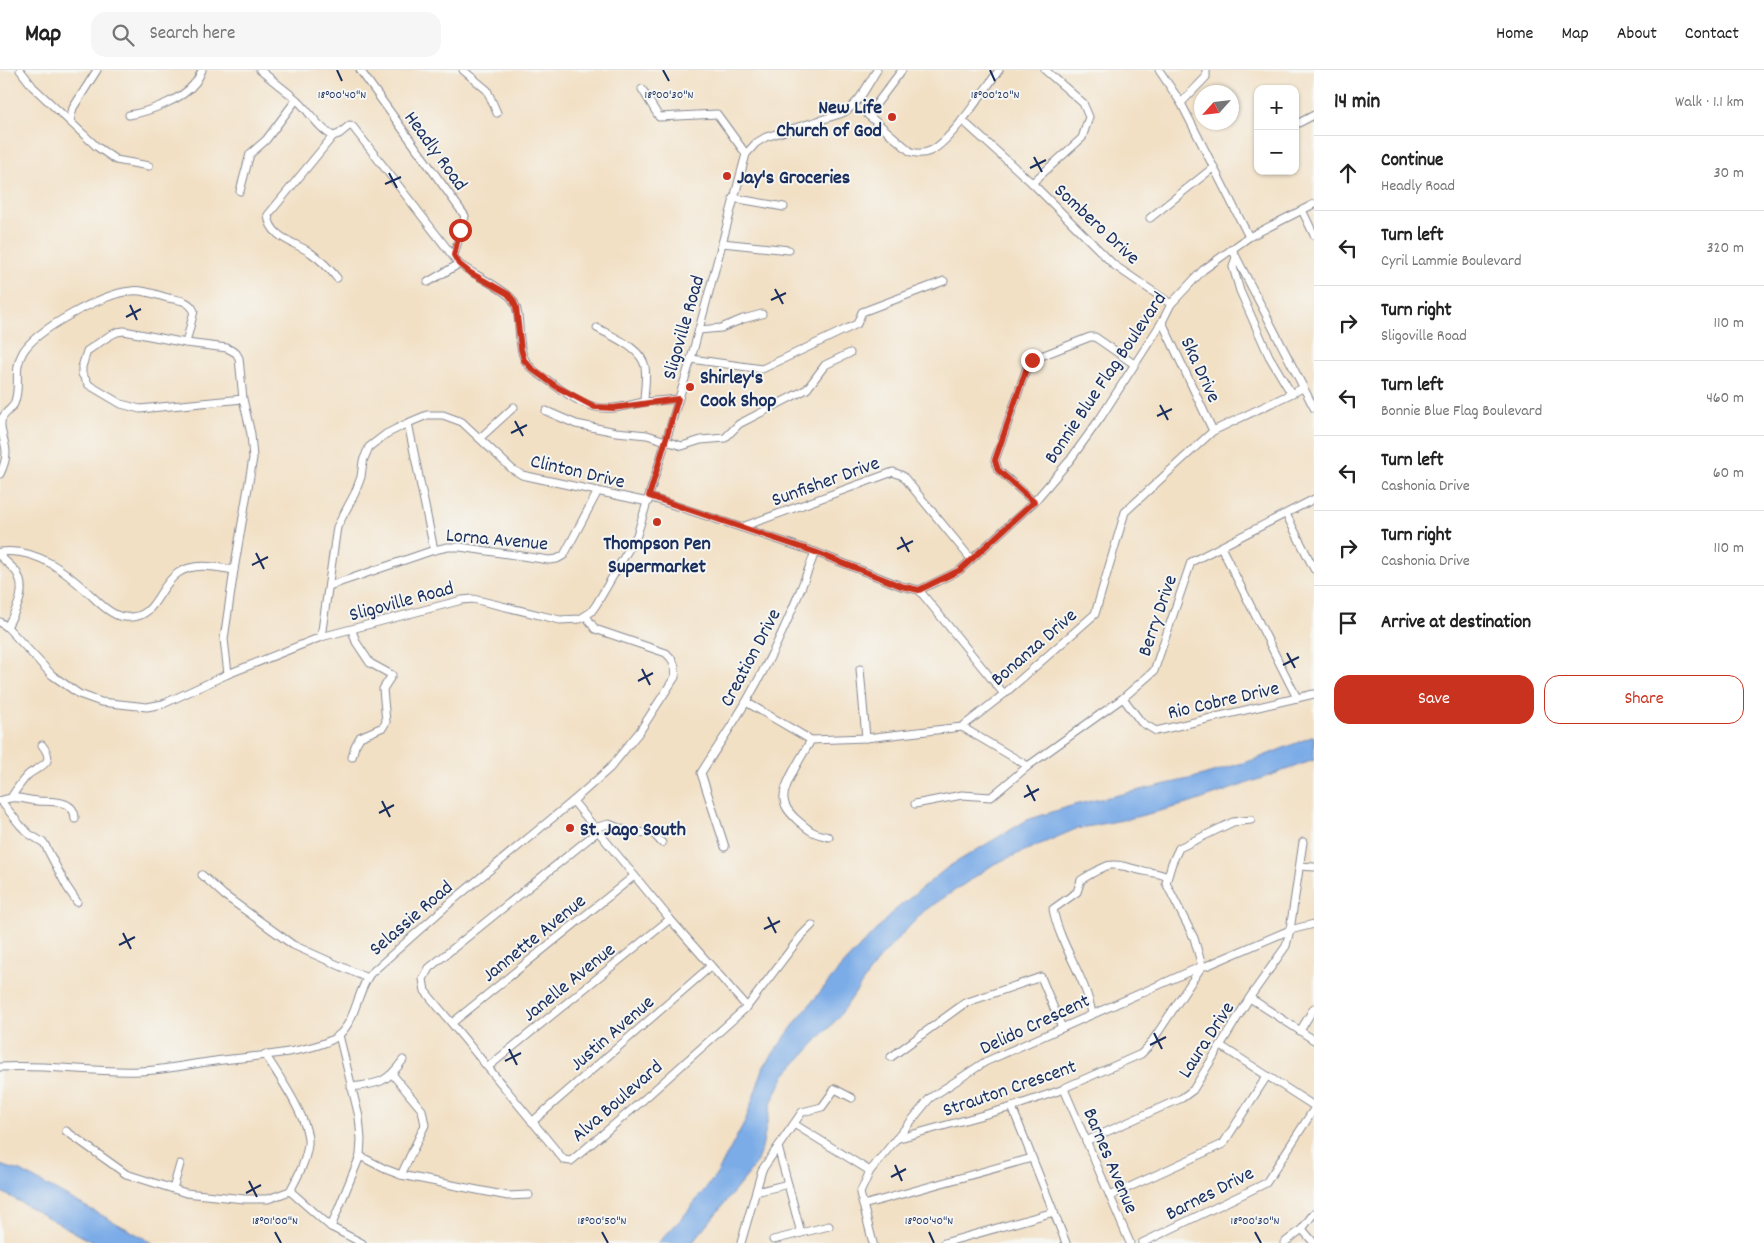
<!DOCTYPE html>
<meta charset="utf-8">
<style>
body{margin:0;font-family:Dekko,sans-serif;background:#f6f6f6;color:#222}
.controls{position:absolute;right:15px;top:15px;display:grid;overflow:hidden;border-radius:10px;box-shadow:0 1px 4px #0004}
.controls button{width:45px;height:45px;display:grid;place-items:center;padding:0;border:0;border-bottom:1px solid #e0e0e0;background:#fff;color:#222;font:25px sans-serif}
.compass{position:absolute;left:1194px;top:15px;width:45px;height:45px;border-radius:50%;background:#fff;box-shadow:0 1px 4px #0004;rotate:243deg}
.stop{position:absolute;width:15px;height:15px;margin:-11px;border:4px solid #c8321e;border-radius:50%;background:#fff}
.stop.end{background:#c8321e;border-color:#fff;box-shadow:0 1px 5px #0008}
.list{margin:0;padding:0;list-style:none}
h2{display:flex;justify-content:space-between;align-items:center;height:65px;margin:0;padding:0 20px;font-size:21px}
h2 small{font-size:16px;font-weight:400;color:#767676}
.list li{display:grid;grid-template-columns:32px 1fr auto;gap:15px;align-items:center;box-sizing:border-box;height:75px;padding:0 20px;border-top:1px solid #e0e0e0}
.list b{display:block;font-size:19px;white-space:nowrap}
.list p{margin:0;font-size:16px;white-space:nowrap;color:#767676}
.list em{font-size:16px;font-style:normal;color:#767676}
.actions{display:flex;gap:10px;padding:15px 20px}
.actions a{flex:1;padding:11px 0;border:1px solid #c8321e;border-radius:15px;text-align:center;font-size:18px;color:#c8321e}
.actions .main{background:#c8321e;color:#fff}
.icon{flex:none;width:28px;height:28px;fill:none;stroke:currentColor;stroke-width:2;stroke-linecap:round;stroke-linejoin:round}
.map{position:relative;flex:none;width:1314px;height:1173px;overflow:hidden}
header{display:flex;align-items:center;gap:30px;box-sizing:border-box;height:70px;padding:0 25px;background:#fff;border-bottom:1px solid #e0e0e0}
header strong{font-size:24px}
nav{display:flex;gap:28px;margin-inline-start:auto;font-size:18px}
.search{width:350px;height:45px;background:#f6f6f6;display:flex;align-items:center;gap:12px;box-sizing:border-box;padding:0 18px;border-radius:15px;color:#767676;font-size:19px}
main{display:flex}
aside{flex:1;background:#fff}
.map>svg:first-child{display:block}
.water{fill:#7cace7;stroke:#4c6ea2}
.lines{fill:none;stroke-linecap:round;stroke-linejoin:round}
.minor-casing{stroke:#868892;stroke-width:9}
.minor{stroke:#fff;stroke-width:7}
.route{stroke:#c8321e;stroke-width:6}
.ticks{fill:none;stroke:#1b2f5e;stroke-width:2}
.poi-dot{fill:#c8321e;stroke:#f6f6f2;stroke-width:2}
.labels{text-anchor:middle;stroke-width:4;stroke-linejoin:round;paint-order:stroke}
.poi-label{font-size:20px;font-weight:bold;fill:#1b2f5e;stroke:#f6f6f2;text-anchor:start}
.street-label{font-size:20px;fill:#1b2f5e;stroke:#f6f6f2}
.ticks-label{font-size:12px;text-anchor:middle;fill:#1b2f5e;stroke:#f6f6f2;stroke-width:4;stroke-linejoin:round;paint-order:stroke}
</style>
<header>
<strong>Map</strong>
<div class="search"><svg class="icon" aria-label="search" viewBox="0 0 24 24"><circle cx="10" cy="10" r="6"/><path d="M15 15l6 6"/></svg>Search here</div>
<nav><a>Home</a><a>Map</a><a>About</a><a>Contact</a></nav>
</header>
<main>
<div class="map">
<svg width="1314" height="1173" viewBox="0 0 1314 1173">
<rect width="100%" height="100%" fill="#f6f6f2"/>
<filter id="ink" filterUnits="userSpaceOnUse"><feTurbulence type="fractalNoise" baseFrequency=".02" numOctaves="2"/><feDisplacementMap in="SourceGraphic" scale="10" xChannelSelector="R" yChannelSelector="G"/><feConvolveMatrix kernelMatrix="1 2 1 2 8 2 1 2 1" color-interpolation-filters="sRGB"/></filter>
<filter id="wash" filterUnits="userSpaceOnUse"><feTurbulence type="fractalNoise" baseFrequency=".0096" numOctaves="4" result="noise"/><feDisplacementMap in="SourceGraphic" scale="20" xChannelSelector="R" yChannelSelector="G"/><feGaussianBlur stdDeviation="1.12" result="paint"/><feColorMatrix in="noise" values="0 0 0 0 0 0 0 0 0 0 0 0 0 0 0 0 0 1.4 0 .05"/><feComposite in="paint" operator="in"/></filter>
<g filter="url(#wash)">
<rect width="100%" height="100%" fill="#f2e0c5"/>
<g class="water">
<path d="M1314,666V690L1191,733L1128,749L1076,759L994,794L924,841L878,890L838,948L785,1005L771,1033L762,1078L755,1096L692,1173H658L683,1147L717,1104L746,1049L764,996L801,945L841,897L894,841L948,797L1027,750L1074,735L1193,708L1256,689Z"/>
<path d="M0,1095L20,1101L153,1173H94L0,1121Z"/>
</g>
</g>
<g filter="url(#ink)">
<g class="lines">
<g class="minor-casing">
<g id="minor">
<path d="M20,0L33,17L96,76L116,90L149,96"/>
<path d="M260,0C272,10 285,20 297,30C309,41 319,59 333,66"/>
<path d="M360,0L465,146L454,185"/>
<path d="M463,0L487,20L497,43"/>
<path d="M902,0L868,45L911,82C918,84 923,84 930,81C950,73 985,19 999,0"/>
<path d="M1159,0L1181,33L1249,167"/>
<path d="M642,19L659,47L717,44L746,84"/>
<path d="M1181,33L1206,7V0"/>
<path d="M129,45C148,42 183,29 194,14C198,10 200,5 202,0"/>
<path d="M962,50L1032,113L1114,195L1171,234"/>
<path d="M70,51L73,38L97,0"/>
<path d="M1295,55L1314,45"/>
<path d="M1032,113L1082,68L1089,47L1083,33L1045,0"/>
<path d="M240,121L250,84L266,70L296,30"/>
<path d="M733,128L784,137"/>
<path d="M1302,140L1314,165"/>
<path d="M1150,148L1214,97"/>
<path d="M722,173L789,180"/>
<path d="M1232,179L1314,338"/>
<path d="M1236,187L1233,197L1240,221L1269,286L1291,323"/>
<path d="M337,208C329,198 321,190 311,183C295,172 270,168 268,145L333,66L339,64L350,55L353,57L459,194C471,203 506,220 512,229C523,244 516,271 524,288C529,299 540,305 549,311C562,321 579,333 595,337C612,341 628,335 644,332C655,331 667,330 678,329"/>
<path d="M428,212L459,194"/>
<path d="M1162,252L1213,361"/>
<path d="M597,258C611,266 642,278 645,297C647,308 644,321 644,332"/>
<path d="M699,260L721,258L743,249L762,244"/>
<path d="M691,289L762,299L857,254L862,242L944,211"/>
<path d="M546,341L576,354L616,362L647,365L682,376L701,370L725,368L739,354L807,319L825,295L850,283"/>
<path d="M408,353L434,480"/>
<path d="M480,368L514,337"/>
<path d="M0,404C3,398 6,390 6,382C6,373 0,362 1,352C2,344 11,340 14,334C22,315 12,301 23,282C37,259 104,223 131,221C142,219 157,225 168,228C178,230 189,230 194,241L186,273"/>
<path d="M649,427L815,482L901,516L919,520L934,513L960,500L1034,432L1070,390L1101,347L1162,252L1171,234L1203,200L1249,167L1314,134"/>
<path d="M1034,432L998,400L995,390L1028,294L1031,290L1090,267H1095L1134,294"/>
<path d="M1286,444L1314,499"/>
<path d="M742,457L893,402L903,406L971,489"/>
<path d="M1221,477L1297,628"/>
<path d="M0,482C38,477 67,503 93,527C101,535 114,547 125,547C157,550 156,518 178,503C194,492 216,497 234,500"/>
<path d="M0,486C5,491 13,497 17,503C28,522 15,541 7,557"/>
<path d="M329,516L434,480L448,477H460L549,490L557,489L564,485L598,421"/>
<path d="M919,520L1004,624"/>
<path d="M0,552L7,557L52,605L79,624L101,632L147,637L163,634L228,604L321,567L462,530L473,529L560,550L580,549L591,542L596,535L637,465L691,289L746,84L756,73L766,67L840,44C859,36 866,17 877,0"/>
<path d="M321,567L337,457L355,423L361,407L363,391L369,377L386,364L408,353L427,345H443L462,352L512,399L522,405L648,432"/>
<path d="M860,599L866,668"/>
<path d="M228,604L224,569L234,500L253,388L251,364L243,329L239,288L236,283L227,278L186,273L124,261L117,262L109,266L87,281L82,297V304L89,315L121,334L140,339L243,329"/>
<path d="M1123,628L1141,652L1156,661L1314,624"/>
<path d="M746,632L811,670L866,668L962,657L1004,624L1095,544L1125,442L1213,361L1303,318"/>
<path d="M962,657L1028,696"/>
<path d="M811,670C804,683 784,713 784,726C783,736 790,743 796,749C810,761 811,763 829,767"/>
<path d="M352,687L355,676L360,667L383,657L386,652L383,619L392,605L370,593L356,572L352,560"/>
<path d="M12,726C16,720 23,709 29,704C42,695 56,693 42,675"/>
<path d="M0,731C19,724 20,730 38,731C52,732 75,729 75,749"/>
<path d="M1,731L20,755L29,764L44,773L67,817L77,832"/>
<path d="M573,731L670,849L747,937"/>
<path d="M915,734L962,725L991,727L1028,696L1123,628L1154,601L1191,492L1314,429"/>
<path d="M593,758L609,754L629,762L653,763L662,773"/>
<path d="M597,762L429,898L423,909L425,921L564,1090L571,1091L642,1031L747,937L801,866L812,855"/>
<path d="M725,777L701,703C716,679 732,656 746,632C774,584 796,534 815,482"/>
<path d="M1300,796L1314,797"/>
<path d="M202,805L224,825L293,875L367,908"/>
<path d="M1250,928L1314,970"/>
<path d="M1092,944C1086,907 1060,876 1053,839L1077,822L1081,810C1114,790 1108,793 1144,801C1152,803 1160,803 1167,807"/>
<path d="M452,953L634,806"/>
<path d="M1300,961L1314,938"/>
<path d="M1221,976L1314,1036"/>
<path d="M891,987L965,933L1041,907L1062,958"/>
<path d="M0,997C47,994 93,1003 140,1001C165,1000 190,994 215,991C243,987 321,983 340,964C356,949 357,922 370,904L451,832L573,731L610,698L640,661L675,607C677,597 674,590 666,583L595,559L586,546"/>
<path d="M488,997L670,849"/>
<path d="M393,1005L422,1040L425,1055L401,1105"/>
<path d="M351,1017C378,1014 387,1013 403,990"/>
<path d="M1064,1019L1130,1173"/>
<path d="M1012,1037L1066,1173"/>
<path d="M532,1052L711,896"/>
<path d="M794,1054L870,1101"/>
<path d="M66,1061L126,1104L186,1123L244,1129H268L290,1121C298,1106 306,1092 308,1074C310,1050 278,1005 265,984"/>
<path d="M896,1069L1012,1037L1064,1019V1018L1141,984L1149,976L1202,896L1194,868L1166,813L1172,793L1179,778L1233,752L1251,750"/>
<path d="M1086,1071L1182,1028L1193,1020L1250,927L1286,876L1290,860L1303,772"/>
<path d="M778,1077L801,1163"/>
<path d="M360,1086L385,1099L401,1105L508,1126L529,1125"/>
<path d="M173,1119L180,1094"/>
<path d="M290,1121L331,1157L362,1173"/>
<path d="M756,1122L788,1114"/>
<path d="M1110,1126L1223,1074L1267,1006"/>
<path d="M863,1135L1032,1088"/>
<path d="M331,1157L360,1086L361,1069L359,1047L339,965"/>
<path d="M1302,1159L1314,1173"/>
<path d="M773,1170L829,1156"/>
<path d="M741,1173L762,1100L802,1042L822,1037L835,1019L852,1028"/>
<path d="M873,1173L860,1123L870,1101L930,1028L985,992L1202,896H1206L1290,860L1314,854"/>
<path d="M944,1173L1054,1142"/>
<path d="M1142,1173L1266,1113L1314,1039"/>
<path d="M1284,1173L1302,1159L1314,1143"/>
</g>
</g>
<use href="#minor" class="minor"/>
</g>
</g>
<g class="lines" filter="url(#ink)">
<path class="route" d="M460,160L454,185L459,194L469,202L508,224L513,230L516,237L521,279L524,290L532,299L557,317L595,337L613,338L678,329L649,426L815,482L901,516L919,520L960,500L1034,432L998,400L995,390L1028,294L1032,290"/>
</g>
<path class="ticks" d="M337,0L342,11M663,0L669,11M990,0L995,11M1034,87L1042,102M1030,98L1046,90M389,103L397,118M385,114L401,107M775,219L783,234M771,230L786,223M130,235L137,250M126,247L141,239M1160,335L1168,350M1157,346L1172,339M515,351L523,366M511,363L527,355M901,467L909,482M897,479L913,471M256,483L264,499M252,495L268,487M1287,583L1295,598M1283,595L1299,587M642,599L650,615M638,611L653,603M1027,715L1035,731M1024,727L1039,719M382,731L390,747M379,743L394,735M768,847L776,863M764,859L780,851M123,863L131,879M119,875L135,867M1154,963L1162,979M1150,975L1166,967M509,979L517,995M505,991L521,983M895,1095L902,1111M891,1107L906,1099M249,1111L257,1127M246,1123L261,1115M275,1162L281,1173M602,1162L608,1173M929,1162L934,1173M1255,1162L1261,1173"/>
<g class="poi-dot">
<circle cx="892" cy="47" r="5"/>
<circle cx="727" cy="106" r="5"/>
<circle cx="690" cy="317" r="5"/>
<circle cx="657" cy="452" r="5"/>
<circle cx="570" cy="758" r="5"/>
</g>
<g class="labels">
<g class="poi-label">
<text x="882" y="43" text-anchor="end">New Life<tspan x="882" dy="23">Church of God</tspan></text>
<text x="737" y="113">Jay's Groceries</text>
<text x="700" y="313">Shirley's<tspan x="700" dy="23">Cook Shop</tspan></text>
<text x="657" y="479" text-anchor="middle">Thompson Pen<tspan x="657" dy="23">Supermarket</tspan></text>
<text x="580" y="765">St. Jago South</text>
</g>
<g class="street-label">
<text transform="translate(437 80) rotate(54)" y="7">Headly Road</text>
<text transform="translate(1098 153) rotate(43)" y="7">Sombero Drive</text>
<text transform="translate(682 257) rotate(-74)" y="7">Sligoville Road</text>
<text transform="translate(1202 299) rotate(65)" y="7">Ska Drive</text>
<text transform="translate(1104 307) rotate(-56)" y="7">Bonnie Blue Flag Boulevard</text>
<text transform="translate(578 400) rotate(13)" y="7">Clinton Drive</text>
<text transform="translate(825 410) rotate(-20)" y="7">Sunfisher Drive</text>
<text transform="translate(497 468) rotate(5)" y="7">Lorna Avenue</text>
<text transform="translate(401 530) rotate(-15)" y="7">Sligoville Road</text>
<text transform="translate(1156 545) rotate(-71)" y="7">Berry Drive</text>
<text transform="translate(1033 576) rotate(-41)" y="7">Bonanza Drive</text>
<text transform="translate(749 587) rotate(-62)" y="7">Creation Drive</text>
<text transform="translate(1223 629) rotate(-13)" y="7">Rio Cobre Drive</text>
<text transform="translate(410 847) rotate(-41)" y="7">Selassie Road</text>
<text transform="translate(533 867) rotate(-39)" y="7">Jannette Avenue</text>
<text transform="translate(568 911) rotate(-39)" y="7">Janelle Avenue</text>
<text transform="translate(1034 953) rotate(-25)" y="7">Delido Crescent</text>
<text transform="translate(611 962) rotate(-41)" y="7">Justin Avenue</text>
<text transform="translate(1205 969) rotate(-57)" y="7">Laura Drive</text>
<text transform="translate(1009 1017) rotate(-19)" y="7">Strauton Crescent</text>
<text transform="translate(616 1030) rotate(-41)" y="7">Alva Boulevard</text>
<text transform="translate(1112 1090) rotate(67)" y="7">Barnes Avenue</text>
<text transform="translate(1209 1122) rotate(-27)" y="7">Barnes Drive</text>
</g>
</g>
<g class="ticks-label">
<text x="342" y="28">18°00'40"N</text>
<text x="669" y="28">18°00'30"N</text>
<text x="995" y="28">18°00'20"N</text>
<text x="275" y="1154">18°01'00"N</text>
<text x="602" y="1154">18°00'50"N</text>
<text x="929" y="1154">18°00'40"N</text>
<text x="1255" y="1154">18°00'30"N</text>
</g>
</svg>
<div class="controls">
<button>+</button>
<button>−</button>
</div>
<svg class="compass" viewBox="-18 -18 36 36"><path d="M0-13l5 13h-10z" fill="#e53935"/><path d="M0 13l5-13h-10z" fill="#767676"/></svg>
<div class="stop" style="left:460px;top:160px"></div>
<div class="stop end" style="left:1032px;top:290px"></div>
</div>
<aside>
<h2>14 min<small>Walk · 1.1 km</small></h2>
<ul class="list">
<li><svg class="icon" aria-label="ahead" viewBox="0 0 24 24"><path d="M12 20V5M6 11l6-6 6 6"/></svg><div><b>Continue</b><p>Headly Road</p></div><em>30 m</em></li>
<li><svg class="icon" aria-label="left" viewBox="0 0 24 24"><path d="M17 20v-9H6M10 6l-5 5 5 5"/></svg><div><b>Turn left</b><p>Cyril Lammie Boulevard</p></div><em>320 m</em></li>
<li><svg class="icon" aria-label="right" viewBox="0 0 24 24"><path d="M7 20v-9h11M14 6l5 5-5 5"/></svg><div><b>Turn right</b><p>Sligoville Road</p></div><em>110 m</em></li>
<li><svg class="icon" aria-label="left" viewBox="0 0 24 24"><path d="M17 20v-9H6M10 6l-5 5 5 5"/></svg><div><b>Turn left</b><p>Bonnie Blue Flag Boulevard</p></div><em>460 m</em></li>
<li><svg class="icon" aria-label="left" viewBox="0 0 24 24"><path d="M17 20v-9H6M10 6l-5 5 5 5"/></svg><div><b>Turn left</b><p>Cashonia Drive</p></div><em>60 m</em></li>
<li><svg class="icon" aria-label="right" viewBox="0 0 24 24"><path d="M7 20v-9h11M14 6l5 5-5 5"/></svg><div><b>Turn right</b><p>Cashonia Drive</p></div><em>110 m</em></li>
<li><svg class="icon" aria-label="arrive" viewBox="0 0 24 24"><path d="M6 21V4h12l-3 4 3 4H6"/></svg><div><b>Arrive at destination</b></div></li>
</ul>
<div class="actions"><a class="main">Save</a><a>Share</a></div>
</aside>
</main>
